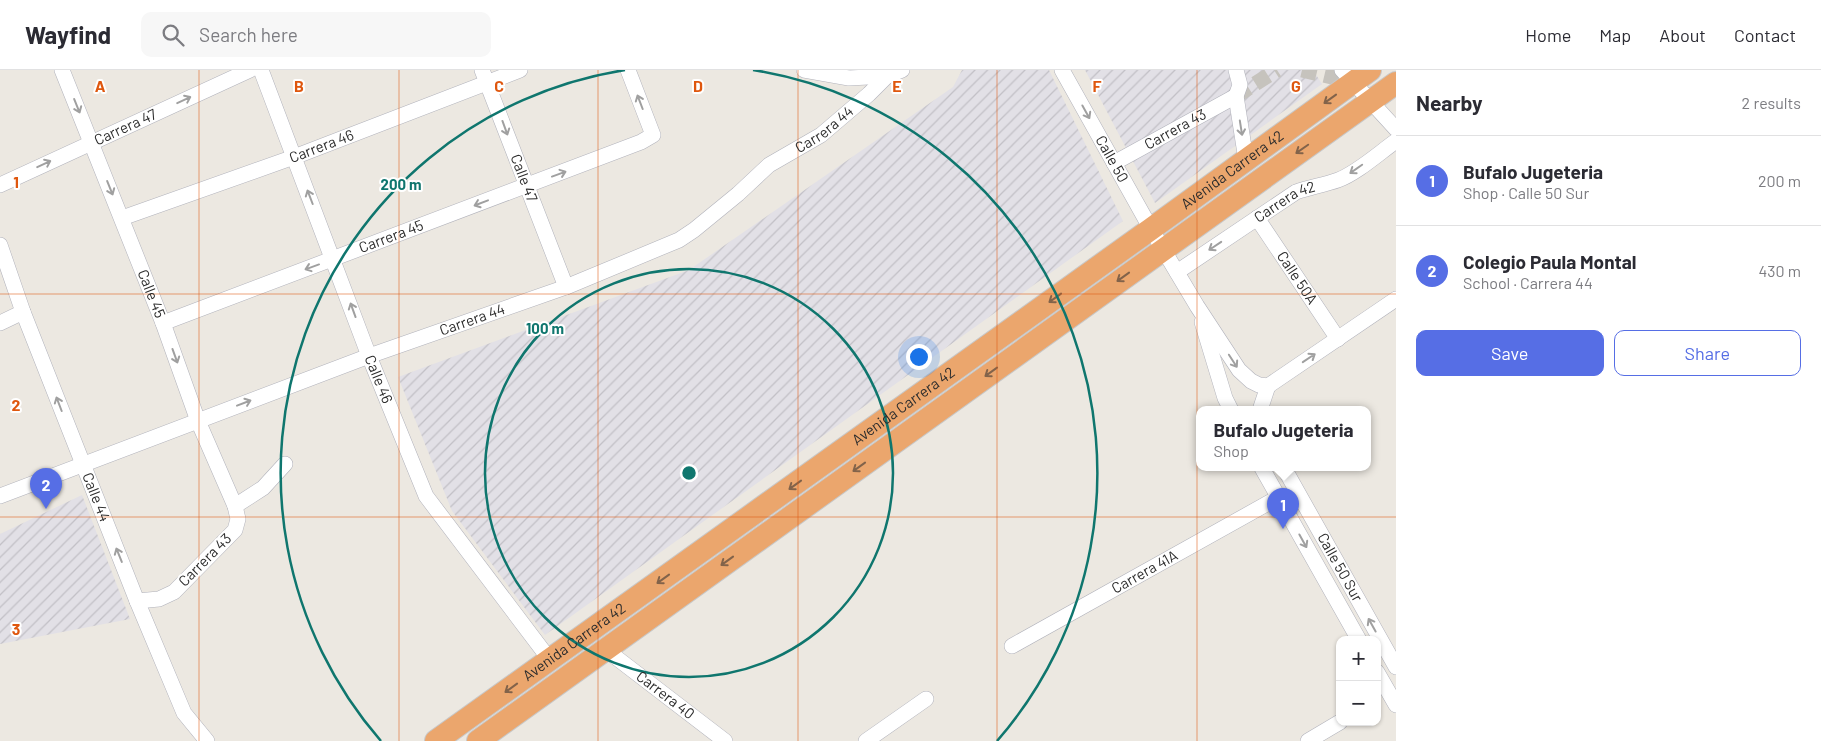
<!DOCTYPE html>
<meta charset="utf-8">
<style>
body{margin:0;font-family:Barlow,sans-serif;background:#f7f7f7;color:#2b2b33}
.controls{position:absolute;right:15px;bottom:15px;display:grid;overflow:hidden;border-radius:10px;box-shadow:0 1px 4px #0004}
.controls button{width:45px;height:45px;display:grid;place-items:center;padding:0;border:0;border-bottom:1px solid #e1e1e2;background:#fff;color:#2b2b33;font:25px sans-serif}
.you{position:absolute;left:918px;top:286px;width:18px;height:18px;margin:-12px;border:4px solid #fff;border-radius:50%;background:#1a73e8;box-shadow:0 0 0 8px #1a73e833}
.badge{display:grid;place-items:center;width:32px;height:32px;border-radius:50%;background:#566ee5;color:#fff;font-size:16px;font-weight:700}
.pin{position:absolute;translate:-50% -41px;filter:drop-shadow(0 1px 2px #0008)}
.pin::after{content:'';position:absolute;top:26px;width:18px;height:15px;background:inherit;clip-path:polygon(0 0,100% 0,50% 100%)}
.popup{position:absolute;left:1196px;top:336px;width:175px;height:65px;box-sizing:border-box;display:grid;place-content:center;border-radius:10px;background:#fff;filter:drop-shadow(0 1px 4px #0005);font-size:16px;white-space:nowrap;color:#7c7c81}
.popup b{font-size:19px;color:#2b2b33}
.popup::after{content:'';position:absolute;left:50%;top:100%;margin-left:-10px;border:10px solid transparent;border-top-color:#fff}
.list{margin:0;padding:0;list-style:none}
h2{display:flex;justify-content:space-between;align-items:center;height:65px;margin:0;padding:0 20px;font-size:21px}
h2 small{font-size:16px;font-weight:400;color:#7c7c81}
.list li{display:grid;grid-template-columns:32px 1fr auto;gap:15px;align-items:center;box-sizing:border-box;height:90px;padding:0 20px;border-top:1px solid #e1e1e2}
.list b{display:block;font-size:19px;white-space:nowrap}
.list p{margin:0;font-size:16px;white-space:nowrap;color:#7c7c81}
.list em{font-size:16px;font-style:normal;color:#7c7c81}
.actions{display:flex;gap:10px;padding:15px 20px}
.actions a{flex:1;padding:11px 0;border:1px solid #566ee5;border-radius:10px;text-align:center;font-size:18px;color:#566ee5}
.actions .main{background:#566ee5;color:#fff}
.icon{flex:none;width:28px;height:28px;fill:none;stroke:currentColor;stroke-width:2;stroke-linecap:round;stroke-linejoin:round}
.map{position:relative;flex:none;width:1396px;height:671px;overflow:hidden}
header{display:flex;align-items:center;gap:30px;box-sizing:border-box;height:70px;padding:0 25px;background:#fff;border-bottom:1px solid #e1e1e2}
header strong{font-size:24px}
nav{display:flex;gap:28px;margin-inline-start:auto;font-size:18px}
.search{width:350px;height:45px;background:#f7f7f7;display:flex;align-items:center;gap:12px;box-sizing:border-box;padding:0 18px;border-radius:10px;color:#7c7c81;font-size:19px}
main{display:flex}
aside{flex:1;background:#fff}
.map>svg:first-child{display:block}
.industrial{fill:url(#industrial-furrows)}
.lines{fill:none;stroke-linecap:round;stroke-linejoin:round}
.minor-tunnel{stroke:#c6c3bd;stroke-width:15;stroke-dasharray:15 8;stroke-linecap:butt}
.minor-casing{stroke:#b1b2bb;stroke-width:16}
.highway-casing{stroke:#c8c8c8;stroke-width:24}
.minor{stroke:#fff;stroke-width:15}
.highway{stroke:#eba66d;stroke-width:22}
.oneway{stroke:#82634a}
.oneway2{stroke:#a0a0a0}
.grid{fill:none;stroke:#df570e;stroke-width:1;stroke-opacity:0.55}
.ring{fill:none;stroke:#0f766e;stroke-width:2.5}
.labels{text-anchor:middle;stroke-width:4;stroke-linejoin:round;paint-order:stroke}
.street-label{font-size:15px;fill:#2d2d2d;stroke:#fff}
.grid-label{font-size:16px;text-anchor:middle;font-weight:bold;fill:#df570e;stroke:#fff;stroke-width:4;stroke-linejoin:round;paint-order:stroke}
.centre{fill:#0f766e;stroke:#fff;stroke-width:2.5}
.ring-label{font-size:15px;text-anchor:middle;font-weight:bold;fill:#0f766e;stroke:#fff;stroke-width:4;stroke-linejoin:round;paint-order:stroke}
</style>
<header>
<strong>Wayfind</strong>
<div class="search"><svg class="icon" aria-label="search" viewBox="0 0 24 24"><circle cx="10" cy="10" r="6"/><path d="M15 15l6 6"/></svg>Search here</div>
<nav><a>Home</a><a>Map</a><a>About</a><a>Contact</a></nav>
</header>
<main>
<div class="map">
<svg width="1396" height="671" viewBox="0 0 1396 671">
<defs>
<pattern id="industrial-furrows" width="10" height="10" patternUnits="userSpaceOnUse" patternTransform="scale(1.25)"><rect width="10" height="10" fill="#e2e0e6"/><path d="M-1 1l2-2M0 10L10 0M9 11l2-2" fill="none" stroke="#c2c0c6"/></pattern>
</defs>
<rect width="100%" height="100%" fill="#ece8e1"/>
<g class="industrial">
<path d="M962,0H1049L1123,151L545,565L452,441L398,307L689,200L953,17Z"/>
<path d="M1085,0H1313L1322,14L1155,133Z"/>
<path d="M82,425L130,549L0,574V464Z"/>
</g>
<g class="lines">
<g class="minor-tunnel">
<path d="M1302,0L1353,12"/>
<path d="M1236,26L1277,0"/>
</g>
<g class="minor-casing">
<g id="minor">
<path id="s1" d="M62,0L163,253L198,351L235,436L238,449L235,460L174,522L159,529L137,531"/>
<path id="s2" d="M261,0L369,286L426,426L550,590"/>
<path id="s3" d="M482,0L566,217"/>
<path d="M804,0L849,8L887,6"/>
<path id="s4" d="M1062,0L1151,159L1197,236L1239,300L1251,311L1259,315L1268,316"/>
<path d="M1342,0L1396,59"/>
<path d="M1236,26L1246,90"/>
<path d="M1236,26L1240,15L1236,0"/>
<path id="s5" d="M1114,93L1236,26"/>
<path id="s6" d="M0,115L250,0"/>
<path id="s7" d="M122,148L294,87L520,0"/>
<path id="s8" d="M1257,148L1338,269"/>
<path id="s9" d="M0,175L23,242L137,531L184,643L207,671"/>
<path id="s10" d="M1177,202L1296,122C1310,117 1324,115 1338,110C1357,103 1379,83 1396,71"/>
<path d="M1202,252L1225,328L1231,340"/>
<path d="M0,253L23,242"/>
<path id="s11" d="M163,253L641,72L653,65L628,0"/>
<path d="M1268,316L1396,229"/>
<path d="M1260,340L1268,316"/>
<path d="M1262,398L1359,570"/>
<path id="s12" d="M1284,398L1396,597"/>
<path id="s13" d="M0,426L369,286L566,217L679,170L694,160L738,124L769,95L821,65L869,24L887,6L902,0"/>
<path d="M235,436L263,418L285,394"/>
<path id="s14" d="M1012,576L1279,427"/>
<path id="s15" d="M605,579L725,671"/>
<path d="M1377,602L1396,635"/>
<path d="M866,671L926,629"/>
<path d="M1308,671L1340,652"/>
</g>
</g>
<g class="highway-casing">
<g id="highway">
<path id="s16" d="M436,671L1151,159L1370,0"/>
<path d="M478,671L1396,13"/>
</g>
</g>
<use href="#minor" class="minor"/>
<use href="#highway" class="highway"/>
</g>
<defs><path id="oneway-shaft" d="M-6 0H5M1.5-3L5.5 0L1.5 3" fill="none" stroke-width="1.6" stroke-linecap="round" stroke-linejoin="round" transform="scale(1.25)"/></defs>
<g class="oneway">
<use href="#oneway-shaft" transform="translate(1330 29) rotate(144)"/>
<use href="#oneway-shaft" transform="translate(1302 79) rotate(145)"/>
<use href="#oneway-shaft" transform="translate(1123 207) rotate(144)"/>
<use href="#oneway-shaft" transform="translate(1055 228) rotate(144)"/>
<use href="#oneway-shaft" transform="translate(991 302) rotate(144)"/>
<use href="#oneway-shaft" transform="translate(859 397) rotate(144)"/>
<use href="#oneway-shaft" transform="translate(795 415) rotate(144)"/>
<use href="#oneway-shaft" transform="translate(727 491) rotate(144)"/>
<use href="#oneway-shaft" transform="translate(663 509) rotate(144)"/>
<use href="#oneway-shaft" transform="translate(511 618) rotate(144)"/>
</g>
<g class="oneway2">
<use href="#oneway-shaft" transform="translate(184 30) rotate(-25)"/>
<use href="#oneway-shaft" transform="translate(640 32) rotate(-111)"/>
<use href="#oneway-shaft" transform="translate(77 36) rotate(68)"/>
<use href="#oneway-shaft" transform="translate(1086 42) rotate(61)"/>
<use href="#oneway-shaft" transform="translate(505 58) rotate(70)"/>
<use href="#oneway-shaft" transform="translate(1241 58) rotate(81)"/>
<use href="#oneway-shaft" transform="translate(44 94) rotate(-25)"/>
<use href="#oneway-shaft" transform="translate(1356 99) rotate(145)"/>
<use href="#oneway-shaft" transform="translate(559 104) rotate(-20)"/>
<use href="#oneway-shaft" transform="translate(110 118) rotate(68)"/>
<use href="#oneway-shaft" transform="translate(310 127) rotate(-111)"/>
<use href="#oneway-shaft" transform="translate(481 133) rotate(159)"/>
<use href="#oneway-shaft" transform="translate(1215 176) rotate(146)"/>
<use href="#oneway-shaft" transform="translate(312 197) rotate(160)"/>
<use href="#oneway-shaft" transform="translate(353 240) rotate(-110)"/>
<use href="#oneway-shaft" transform="translate(175 286) rotate(70)"/>
<use href="#oneway-shaft" transform="translate(1309 288) rotate(-34)"/>
<use href="#oneway-shaft" transform="translate(1233 291) rotate(57)"/>
<use href="#oneway-shaft" transform="translate(244 333) rotate(-21)"/>
<use href="#oneway-shaft" transform="translate(59 334) rotate(-111)"/>
<use href="#oneway-shaft" transform="translate(1303 471) rotate(61)"/>
<use href="#oneway-shaft" transform="translate(119 485) rotate(-112)"/>
<use href="#oneway-shaft" transform="translate(1372 555) rotate(-119)"/>
</g>
<path class="grid" d="M199,0V671M399,0V671M598,0V671M798,0V671M997,0V671M1197,0V671M0,224H1396M0,447H1396"/>
<g class="ring">
<circle cx="689" cy="403" r="204"/>
<path d="M381 671A408 408 0 0 1 625 0M753 0A408 408 0 0 1 997 671"/>
</g>
<g class="labels">
<g class="street-label">
<text dy="5" stroke="none"><textPath href="#s6" startOffset="138">Carrera 47</textPath></text>
<text dy="5" stroke="none"><textPath href="#s13" startOffset="909">Carrera 44</textPath></text>
<text dy="5" stroke="none"><textPath href="#s5" startOffset="70">Carrera 43</textPath></text>
<text dy="5" stroke="none"><textPath href="#s7" startOffset="212">Carrera 46</textPath></text>
<text dy="5" stroke="none"><textPath href="#s4" startOffset="102">Calle 50</textPath></text>
<text dy="5" stroke="none"><textPath href="#s16" startOffset="980">Avenida Carrera 42</textPath></text>
<text dy="5" stroke="none"><textPath href="#s3" startOffset="116">Calle 47</textPath></text>
<text dy="5" stroke="none"><textPath href="#s10" startOffset="129">Carrera 42</textPath></text>
<text dy="5" stroke="none"><textPath href="#s11" startOffset="244">Carrera 45</textPath></text>
<text dy="5" stroke="none"><textPath href="#s8" startOffset="72">Calle 50A</textPath></text>
<text dy="5" stroke="none"><textPath href="#s1" startOffset="241">Calle 45</textPath></text>
<text dy="5" stroke="none"><textPath href="#s13" startOffset="504">Carrera 44</textPath></text>
<text dy="5" stroke="none"><textPath href="#s2" startOffset="331">Calle 46</textPath></text>
<text dy="5" stroke="none"><textPath href="#s16" startOffset="575">Avenida Carrera 42</textPath></text>
<text dy="5" stroke="none"><textPath href="#s9" startOffset="270">Calle 44</textPath></text>
<text transform="translate(205 490) rotate(-45)" y="5">Carrera 43</text>
<text dy="5" stroke="none"><textPath href="#s12" startOffset="114">Calle 50 Sur</textPath></text>
<text dy="5" stroke="none"><textPath href="#s14" startOffset="152">Carrera 41A</textPath></text>
<text dy="5" stroke="none"><textPath href="#s16" startOffset="170">Avenida Carrera 42</textPath></text>
<text dy="5" stroke="none"><textPath href="#s15" startOffset="76">Carrera 40</textPath></text>
</g>
</g>
<g class="grid-label">
<text x="100" y="22">A</text>
<text x="299" y="22">B</text>
<text x="499" y="22">C</text>
<text x="698" y="22">D</text>
<text x="897" y="22">E</text>
<text x="1097" y="22">F</text>
<text x="1296" y="22">G</text>
<text x="16" y="118">1</text>
<text x="16" y="341">2</text>
<text x="16" y="565">3</text>
</g>
<circle cx="689" cy="403" r="8" class="centre"/>
<g class="ring-label">
<text x="401" y="120">200 m</text>
<text x="545" y="264">100 m</text>
</g>
</svg>
<div class="controls">
<button>+</button>
<button>−</button>
</div>
<div class="you"></div>
<div class="pin badge" style="left:1283px;top:459px">1</div>
<div class="popup"><b>Bufalo Jugeteria</b>Shop</div>
<div class="pin badge" style="left:46px;top:439px">2</div>
</div>
<aside>
<h2>Nearby<small>2 results</small></h2>
<ul class="list">
<li><span class="badge">1</span><div><b>Bufalo Jugeteria</b><p>Shop · Calle 50 Sur</p></div><em>200 m</em></li>
<li><span class="badge">2</span><div><b>Colegio Paula Montal</b><p>School · Carrera 44</p></div><em>430 m</em></li>
</ul>
<div class="actions"><a class="main">Save</a><a>Share</a></div>
</aside>
</main>
